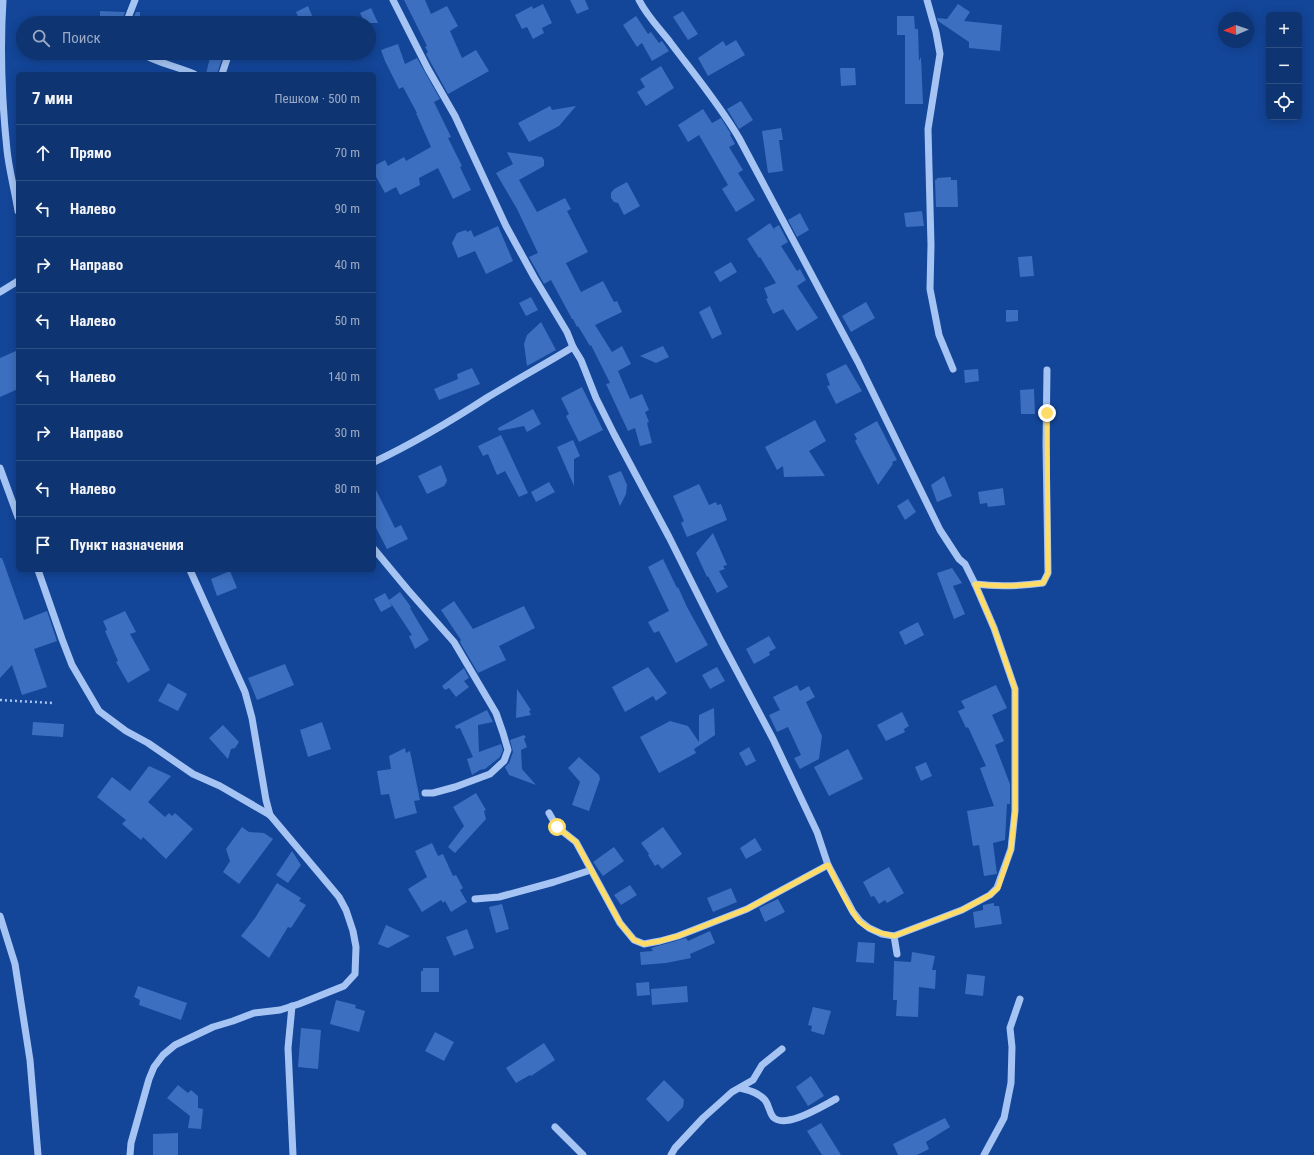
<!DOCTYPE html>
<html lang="ru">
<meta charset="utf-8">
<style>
body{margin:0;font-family:"Roboto Condensed",sans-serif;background:#1c3f7a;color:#f1f3f6}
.controls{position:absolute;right:12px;top:12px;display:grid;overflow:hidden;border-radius:6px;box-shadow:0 2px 10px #0003}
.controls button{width:36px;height:36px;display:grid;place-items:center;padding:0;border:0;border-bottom:1px solid #2e4f84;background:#0e3472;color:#f1f3f6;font:20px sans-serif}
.compass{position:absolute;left:1218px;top:12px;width:36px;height:36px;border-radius:50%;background:#0e3472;box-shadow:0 2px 10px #0003;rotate:268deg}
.stop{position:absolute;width:12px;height:12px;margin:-9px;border:3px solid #ffdc67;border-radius:50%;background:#fff}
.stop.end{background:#ffdc67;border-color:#fff;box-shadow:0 1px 4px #0008}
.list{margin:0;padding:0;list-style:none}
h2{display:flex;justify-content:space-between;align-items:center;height:52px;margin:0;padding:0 16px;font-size:17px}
h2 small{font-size:13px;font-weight:400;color:#9baac4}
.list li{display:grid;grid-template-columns:26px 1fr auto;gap:12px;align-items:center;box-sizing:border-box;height:56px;padding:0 16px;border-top:1px solid #2e4f84}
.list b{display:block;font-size:15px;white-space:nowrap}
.list em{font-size:13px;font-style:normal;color:#9baac4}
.icon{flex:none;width:22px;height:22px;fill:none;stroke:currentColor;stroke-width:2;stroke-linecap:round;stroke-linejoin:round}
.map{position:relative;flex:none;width:1314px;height:1155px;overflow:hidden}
.search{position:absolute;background:#0e3472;box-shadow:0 2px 10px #0003;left:16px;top:16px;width:360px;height:44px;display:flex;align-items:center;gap:10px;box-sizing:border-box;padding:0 14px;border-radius:22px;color:#9baac4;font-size:15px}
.panel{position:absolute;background:#0e3472;box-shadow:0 2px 10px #0003;left:16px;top:72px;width:360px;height:500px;border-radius:6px}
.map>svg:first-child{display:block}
.building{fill:#3c6fc0}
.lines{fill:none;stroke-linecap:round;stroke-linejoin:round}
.path{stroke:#a5c4f3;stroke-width:2.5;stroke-dasharray:2 3;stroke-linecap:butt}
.minor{stroke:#a5c4f3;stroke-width:7}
.route{stroke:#ffdc67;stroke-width:5}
</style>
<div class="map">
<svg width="1314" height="1155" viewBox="0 0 1314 1155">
<rect width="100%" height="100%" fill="#134598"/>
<g class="building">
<path d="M404,0H425L431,14L447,6L458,26L450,31L462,58L476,50L489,71L448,94L426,54L428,52L425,47L427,46Z"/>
<path d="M570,0H585L589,9L577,14Z"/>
<path d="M543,4L552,23L542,28L544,33L533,39L527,27L522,29L515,15L532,6L533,9Z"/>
<path d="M958,4L970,12L964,21L1002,25L1000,51L969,48V42L938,21L937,18L947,19Z"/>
<path d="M308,6L315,23H301L296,12Z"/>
<path d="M371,8L378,23H365L360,13Z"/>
<path d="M100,11L125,12L121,23H100Z"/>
<path d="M683,11L698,34L688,40L673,17Z"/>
<path d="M136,12H140V23H131Z"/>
<path d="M636,16L648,34L651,32L659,43L662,41L669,51L652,61L642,43L637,47L623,25Z"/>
<path d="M897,16H914L915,29H918L919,61L921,57L923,104H905V35H897Z"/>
<path d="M736,40L745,55L708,76L698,58L723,41L726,46Z"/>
<path d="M398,44L405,64L417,58L440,99L434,102L451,137L448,138L462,166L460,167L471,190L453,199L438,168L419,178L420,185L400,195L396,187L385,193L374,173V166L385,160L388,166L404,157L406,161L431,147L416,113H417L403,87L399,89L385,61L381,50Z"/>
<path d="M211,53H224L217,74H206Z"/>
<path d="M661,66L674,88L646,106L637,92L645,87L640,79Z"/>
<path d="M840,68H855L856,85L841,86Z"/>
<path d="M741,101L753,120L739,129L727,109Z"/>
<path d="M550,106L552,110L576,106L559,126L529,142L518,123Z"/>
<path d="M703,109L712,123L721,118L731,134L730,135L735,144L729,147L743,170L738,173L755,200L736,212L722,189L728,185L699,135L688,142L678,125Z"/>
<path d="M781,128L783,140H779L783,171L768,173L762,131Z"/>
<path d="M507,152L542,157L544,160V166L519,180L537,212L565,198L571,209L567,211L588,252L566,263L581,292L603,281L614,302L617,301L622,312L595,325L612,352L622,346L631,364L618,371L630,399L642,394L649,410L645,412L649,422L647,423L652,443L640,446L635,428L628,431L606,384L610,383L591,345L590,346L578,326L577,327L573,319H572L551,280L544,284L529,257L538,253L517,209L496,173L513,164Z"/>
<path d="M951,177V180H957L958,207H936L935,180L937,179V178Z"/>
<path d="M627,182L640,206L624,215L618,203L614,202L611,198V193L614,189Z"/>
<path d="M922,211L924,226L906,227L904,213Z"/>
<path d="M800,213L809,230L797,237L788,220Z"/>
<path d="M770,223L775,231L774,228L779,225L788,242L781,246L797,271L800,269L806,280L797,286L818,318L797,331L783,309L773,314L766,299L768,298L764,288L776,283L760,257L759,258L747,239Z"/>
<path d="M498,226L513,261L486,274L475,251L458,258L452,243L457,233L466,230L467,232L471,230L474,237Z"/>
<path d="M1032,256L1034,276L1020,277L1018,257Z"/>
<path d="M731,262L737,272L720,282L714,272Z"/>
<path d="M531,297L538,310L526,316L519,303Z"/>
<path d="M866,302L875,318L851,332L842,316Z"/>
<path d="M710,306L722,334L712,339L699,312Z"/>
<path d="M1006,310H1018V321L1006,322Z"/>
<path d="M541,322L556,350L527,366L524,344L527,335Z"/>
<path d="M663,346L669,357L656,363L640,356Z"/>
<path d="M18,350V389L0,397V358Z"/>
<path d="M846,364L862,391L836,404L827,386L830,385L826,374Z"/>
<path d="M472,368L480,384L439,400L434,389L458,379L457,374Z"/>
<path d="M978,369L979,381L965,383L964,370Z"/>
<path d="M582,387L603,430L579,442L566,416L569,414L561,398Z"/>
<path d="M1034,389L1035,414H1021L1020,390Z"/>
<path d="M533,409L541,424L527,432L524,426L499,431L498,428Z"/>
<path d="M815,420L826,441L809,451L825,476L784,477L783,466L777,470L765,447Z"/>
<path d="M877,421L897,460L892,462L893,464L878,485L855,441L857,439L854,434Z"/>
<path d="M501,435L528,493L519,497L505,471L497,475L488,454L483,456L478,446Z"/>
<path d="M573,440L580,456L574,459V486L557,447Z"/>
<path d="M441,465L447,480L446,483L444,486L427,494L418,476Z"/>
<path d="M621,471L627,485L626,494L620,506L608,476Z"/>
<path d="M944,476L952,496L937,502L931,485Z"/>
<path d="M549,482L555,492L536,502L531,492Z"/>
<path d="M699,484L709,505L716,502L717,505L721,504L727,520L687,537L681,523L684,521L673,496Z"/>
<path d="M374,486L395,528L401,525L408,539L387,549L374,524Z"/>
<path d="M1003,488L1005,505L988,507L987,503L980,504L978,492Z"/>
<path d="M908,499L916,512L905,520L897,506Z"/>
<path d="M713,533L727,565L723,566L725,569L719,571L728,587L717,593L708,576L707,577L696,553Z"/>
<path d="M0,558H2L24,620L47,611L57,641L34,649L47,687L22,695L12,665L0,678Z"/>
<path d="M663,559L677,588L678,587L687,607L708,645L676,663L659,631L654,633L648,622L669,611L648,567Z"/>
<path d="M952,568L962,583L953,586L965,614L954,619L937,573Z"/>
<path d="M230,571L237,588L217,596L211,579Z"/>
<path d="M400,592L411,607L410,608L429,640L415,649L409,636L412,635L390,602L392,606L381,612L374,599L385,593L389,600Z"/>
<path d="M454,601L473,629L524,606L535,628L499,646L506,660L478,673L461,644L460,641L461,640L441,610Z"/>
<path d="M125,611L136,632L130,634L150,670L128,683L116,662L118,661L105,631L107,630L103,621Z"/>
<path d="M918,622L924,635L905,645L899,632Z"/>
<path d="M769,636L776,648L769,652L770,655L754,664L746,649Z"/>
<path d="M285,664L294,685L257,700L248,678Z"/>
<path d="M648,667L667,693L656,701L653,696L625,712L612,687Z"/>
<path d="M717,667L725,681L710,689L702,675Z"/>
<path d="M464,668L469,678L464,681L469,687L456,697L449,688L445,690L442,686Z"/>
<path d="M168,683L187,694L178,711L158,701Z"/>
<path d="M797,685L800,691L809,686L815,697L806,702L822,736L819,759L800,769L794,758L801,755L788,727L777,732L769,715L780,710L773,697Z"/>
<path d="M996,685L1007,708L992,715L1004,741L995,745L1010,784V804H1007L1005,840L993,843L997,874L984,876L979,845L973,846L967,811L994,806L980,768L986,766L968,727L966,728L958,711L965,708L961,701Z"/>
<path d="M517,689L531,710L529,711L531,715L516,718Z"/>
<path d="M714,708L715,735L694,749L696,753L659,773L640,737L670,721L688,726L699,742V715Z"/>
<path d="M487,710L493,722L478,725L479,752L501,744L503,750L500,757L485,769L480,770L472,775L467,759L473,757L460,728L456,729L455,726Z"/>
<path d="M902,712L909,726L904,729L905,732L886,741L877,725Z"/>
<path d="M33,722L64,724L63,737L32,735Z"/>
<path d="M322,722L331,749L308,757L300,730Z"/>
<path d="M223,725L239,742L235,748L231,749L228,759L209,738Z"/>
<path d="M524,735L526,737L524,739L527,747L521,750L522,769L536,785L509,775L505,767L509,763L513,752L510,740Z"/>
<path d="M749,747L756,761L746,766L739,753Z"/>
<path d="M405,748L406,753L410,751L420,800L414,801L417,813L395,819L389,794L381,795L377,771L391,769L389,756Z"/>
<path d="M848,749L863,779L829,796L814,767Z"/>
<path d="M579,757L599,775L600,779L589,811L572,805L580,782L568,768Z"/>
<path d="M926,762L932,776L921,781L915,767Z"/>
<path d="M149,766L171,776L148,802L165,817L169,813L172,816L175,813L193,829L166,859L143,837L141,840L122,824L126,820L97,797L112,777L130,791Z"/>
<path d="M476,793L486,810L484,811L486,819L455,853L448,847L464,826L453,807Z"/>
<path d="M242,827L249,832L264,833L273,839L239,884L223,872L230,861L226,849Z"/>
<path d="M663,827L682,854L662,869L658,864L655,866L648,855L649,854L641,843Z"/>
<path d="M755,838L762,850L746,859L740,848Z"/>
<path d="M432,843L438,856L443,854L453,876L456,875L463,888L460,890L467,902L451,912L445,901L443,903L441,900L422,912L408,889L427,877L415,851Z"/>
<path d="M614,847L624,861L603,876L593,862Z"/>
<path d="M292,851L301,865L288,883L276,875Z"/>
<path d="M889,867L904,893L887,903L885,900L879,904L874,896L871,897L863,882Z"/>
<path d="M277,883L301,898L299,901L306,905L291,928L288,927L269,958L241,936L255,918Z"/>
<path d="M630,885L637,895L621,905L614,895Z"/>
<path d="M731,888L737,902L713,912L707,898Z"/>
<path d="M778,899L785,912L765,922L759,908Z"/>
<path d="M994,903V906H999L1002,924L975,928L973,912L983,910V905Z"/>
<path d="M502,904L509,929L496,933L489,907Z"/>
<path d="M386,925L410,936L388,948L378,944Z"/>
<path d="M467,929L474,948L454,956L446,937Z"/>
<path d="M710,931L715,943L690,954L691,958L666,963L641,965L640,952L653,951L651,948L686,938L688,941Z"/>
<path d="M858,942L875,943L874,963L856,962Z"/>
<path d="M912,952L935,956L932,970H936L935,989L919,987L918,1017L896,1016L897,1000H893L894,961L911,962Z"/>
<path d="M423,968H439V992H421V971H423Z"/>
<path d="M967,974L985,976L983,996L965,994Z"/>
<path d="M649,982L650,995L637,996L636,983Z"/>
<path d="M138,986L187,1003L181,1020L139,1005L140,1000L134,997Z"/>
<path d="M687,986L688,1002L652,1005L651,989Z"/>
<path d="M336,1000L356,1005L355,1008L365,1011L359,1032L330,1024Z"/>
<path d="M813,1007L831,1011L824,1035L811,1031L812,1026L808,1025Z"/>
<path d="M301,1028L321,1030L318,1069L298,1067Z"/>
<path d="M435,1032L454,1042L444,1061L425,1051Z"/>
<path d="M544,1043L555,1060L531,1076L530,1075L516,1083L506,1068Z"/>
<path d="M811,1076L824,1096L808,1106L796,1087Z"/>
<path d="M664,1080L684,1100L683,1107L668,1122L646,1099Z"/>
<path d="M178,1085L188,1093L191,1090L198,1096V1108L203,1109L201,1129L188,1128L190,1116L167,1098Z"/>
<path d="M945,1118L950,1127L926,1142L929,1149L917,1155H898L893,1144Z"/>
<path d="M821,1123L841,1155H822L807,1131Z"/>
<path d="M178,1133V1155H153V1134Z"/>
</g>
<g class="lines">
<path class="path" d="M0,700L53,703"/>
<g class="minor">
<path d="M3,0C0,48 2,102 7,150C9,170 15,191 18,211"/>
<path d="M393,0L428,69L455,116L506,226L534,277L567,332L573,347L581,360L596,398L614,434L669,537L721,641L773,739L817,832L828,865L853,912L860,921L869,928L882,934L894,936L962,910L990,895L997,888L1011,849L1015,811V689L994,628L975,584L965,564L959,559L940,530L858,362L739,138C719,104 694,74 670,42C659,28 647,16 639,0"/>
<path d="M927,0L936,32L940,54L928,129L931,245L930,289L939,335L953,369"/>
<path d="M126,23L135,0"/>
<path d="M141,53C157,63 176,66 194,74"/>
<path d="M222,74L229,53"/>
<path d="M0,292L18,281"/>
<path d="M374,462C414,443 451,421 488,397C516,380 545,364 573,347"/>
<path d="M0,468L18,517"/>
<path d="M374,549L408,590L454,642L496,713L503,733L508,750L504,761L490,774L455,787L433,793H425"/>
<path d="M38,570L62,639L72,665L99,711L126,731L148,743L193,774L220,786L270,815L339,897L346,910L353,931L356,947L355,974L344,986L299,1004L280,1010L254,1013L233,1021L213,1027L175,1045L163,1055L154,1067L149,1079L131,1143L130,1155"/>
<path d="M190,570L245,692L252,718L266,800L270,815"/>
<path d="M975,584C998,587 1021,586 1043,583L1048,573L1046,443L1047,370"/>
<path d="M549,813L557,827L576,842L620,923L634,940L644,944L660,941L678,936L747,909L828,865"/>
<path d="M475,899L499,897L554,882L591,870"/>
<path d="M0,916L15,964L30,1060L38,1155"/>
<path d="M894,936L897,954"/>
<path d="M292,1006L288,1048L293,1155"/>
<path d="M740,1088C749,1090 759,1093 765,1100C769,1105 769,1112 773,1117C785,1130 824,1105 836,1099"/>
<path d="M555,1127L583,1155"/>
<path d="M671,1155L675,1148L703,1118L732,1092L753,1080L762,1065L782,1049"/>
<path d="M984,1155L1004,1118L1011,1083L1012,1047L1010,1028L1020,999"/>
</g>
</g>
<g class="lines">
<path class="route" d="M557,827L576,842L620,923L634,940L644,944L660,941L678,936L747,909L828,865C836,880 849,910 860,922C870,931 882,934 894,936L962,910L990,895L998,888L1011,849L1015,811V689L994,628L975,584C998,587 1021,586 1043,583L1048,573L1047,413"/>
</g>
</svg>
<div class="controls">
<button>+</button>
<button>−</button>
<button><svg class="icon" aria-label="locate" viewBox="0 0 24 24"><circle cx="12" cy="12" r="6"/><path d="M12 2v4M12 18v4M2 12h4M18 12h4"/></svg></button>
</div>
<svg class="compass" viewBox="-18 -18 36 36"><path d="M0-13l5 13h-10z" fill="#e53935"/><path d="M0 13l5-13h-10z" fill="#9baac4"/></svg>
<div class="stop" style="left:557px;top:827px"></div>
<div class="stop end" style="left:1047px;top:413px"></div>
<div class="search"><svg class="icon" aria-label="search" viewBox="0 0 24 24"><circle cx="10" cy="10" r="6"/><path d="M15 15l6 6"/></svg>Поиск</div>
<section class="panel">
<h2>7 мин<small>Пешком · 500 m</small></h2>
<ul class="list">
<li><svg class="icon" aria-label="ahead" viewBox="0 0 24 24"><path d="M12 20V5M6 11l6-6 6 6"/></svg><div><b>Прямо</b></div><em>70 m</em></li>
<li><svg class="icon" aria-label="left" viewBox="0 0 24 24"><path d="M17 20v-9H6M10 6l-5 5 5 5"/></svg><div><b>Налево</b></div><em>90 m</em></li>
<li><svg class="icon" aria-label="right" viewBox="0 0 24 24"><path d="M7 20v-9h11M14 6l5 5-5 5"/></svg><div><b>Направо</b></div><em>40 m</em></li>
<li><svg class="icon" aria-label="left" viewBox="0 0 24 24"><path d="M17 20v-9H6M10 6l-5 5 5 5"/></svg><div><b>Налево</b></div><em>50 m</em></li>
<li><svg class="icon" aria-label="left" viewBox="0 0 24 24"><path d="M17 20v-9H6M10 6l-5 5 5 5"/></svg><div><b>Налево</b></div><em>140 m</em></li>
<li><svg class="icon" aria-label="right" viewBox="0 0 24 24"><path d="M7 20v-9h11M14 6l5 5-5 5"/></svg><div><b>Направо</b></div><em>30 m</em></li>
<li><svg class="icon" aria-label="left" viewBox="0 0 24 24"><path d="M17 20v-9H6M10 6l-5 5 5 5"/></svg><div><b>Налево</b></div><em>80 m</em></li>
<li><svg class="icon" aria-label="arrive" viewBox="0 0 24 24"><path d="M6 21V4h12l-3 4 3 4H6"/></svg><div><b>Пункт назначения</b></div></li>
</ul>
</section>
</div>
